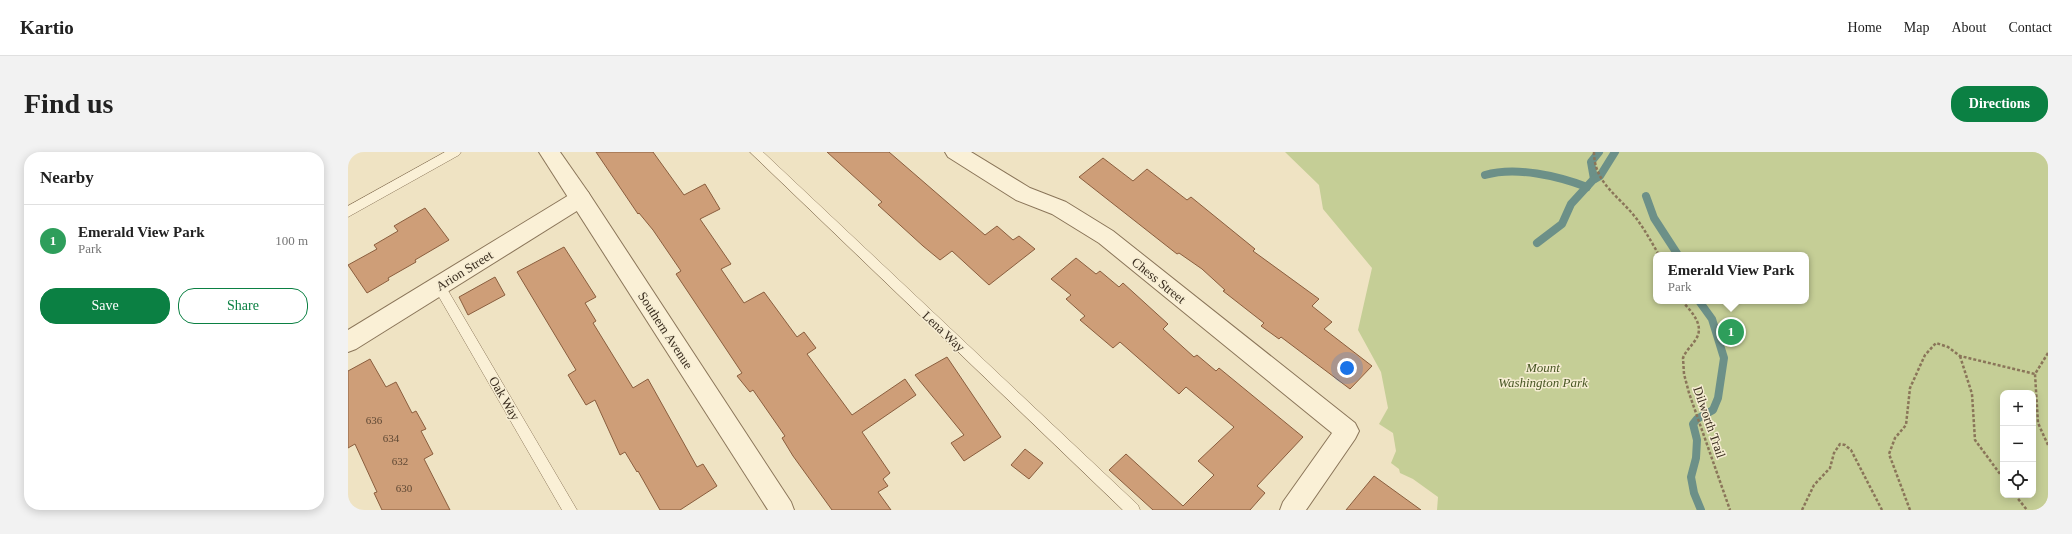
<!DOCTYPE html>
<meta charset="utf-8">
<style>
body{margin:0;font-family:Georgia,serif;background:#f2f2f2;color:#222}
.controls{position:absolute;right:12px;bottom:12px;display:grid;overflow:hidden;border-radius:8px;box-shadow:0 2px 10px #0003}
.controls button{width:36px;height:36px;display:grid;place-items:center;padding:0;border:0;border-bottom:1px solid #e0e0e0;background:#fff;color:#222;font:20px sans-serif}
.you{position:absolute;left:999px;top:216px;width:14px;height:14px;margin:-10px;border:3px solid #fff;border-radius:50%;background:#1a73e8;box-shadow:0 0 0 6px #1a73e833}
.badge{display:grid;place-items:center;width:26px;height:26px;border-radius:50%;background:#0b8043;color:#fff;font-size:13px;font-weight:700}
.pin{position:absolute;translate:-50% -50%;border:2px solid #fff;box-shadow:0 1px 4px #0006}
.popup{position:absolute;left:1305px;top:100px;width:156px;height:52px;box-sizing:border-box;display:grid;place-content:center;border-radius:8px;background:#fff;filter:drop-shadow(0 1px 3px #0005);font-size:13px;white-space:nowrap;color:#767676}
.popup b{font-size:15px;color:#222}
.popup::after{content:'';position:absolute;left:50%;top:100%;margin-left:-8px;border:8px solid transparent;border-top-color:#fff}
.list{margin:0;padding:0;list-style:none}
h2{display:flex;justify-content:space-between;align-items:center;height:52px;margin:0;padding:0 16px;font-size:17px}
h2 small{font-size:13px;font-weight:400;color:#767676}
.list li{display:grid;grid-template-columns:26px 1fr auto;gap:12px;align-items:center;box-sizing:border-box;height:72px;padding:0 16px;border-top:1px solid #e0e0e0}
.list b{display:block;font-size:15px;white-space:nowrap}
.list p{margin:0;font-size:13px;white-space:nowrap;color:#767676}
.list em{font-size:13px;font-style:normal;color:#767676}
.actions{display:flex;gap:8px;padding:12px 16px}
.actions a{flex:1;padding:9px 0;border:1px solid #0b8043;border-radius:16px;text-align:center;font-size:14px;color:#0b8043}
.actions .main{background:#0b8043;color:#fff}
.icon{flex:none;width:22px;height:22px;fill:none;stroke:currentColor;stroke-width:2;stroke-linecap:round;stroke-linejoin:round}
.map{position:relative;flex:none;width:1700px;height:358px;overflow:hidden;border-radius:16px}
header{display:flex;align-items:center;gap:24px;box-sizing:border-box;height:56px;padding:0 20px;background:#fff;border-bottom:1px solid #e0e0e0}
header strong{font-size:19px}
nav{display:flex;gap:22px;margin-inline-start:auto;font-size:14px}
.intro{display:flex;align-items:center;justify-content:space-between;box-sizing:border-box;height:96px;padding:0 24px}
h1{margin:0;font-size:28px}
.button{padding:10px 18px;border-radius:16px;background:#0b8043;color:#fff;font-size:14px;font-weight:700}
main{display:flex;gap:24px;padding:0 24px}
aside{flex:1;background:#fff;border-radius:16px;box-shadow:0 2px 10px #0003}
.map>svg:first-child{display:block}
.green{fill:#c5ce96;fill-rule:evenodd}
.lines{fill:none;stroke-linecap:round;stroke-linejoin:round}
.stream{stroke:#6c9088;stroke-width:8}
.building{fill:#ce9e78;stroke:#8a5e3e}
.service-casing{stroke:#8a7559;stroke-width:1}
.minor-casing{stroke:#8a7559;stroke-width:2}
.tertiary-casing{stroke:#8a7559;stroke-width:2}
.path{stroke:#8a7559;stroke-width:2.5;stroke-dasharray:3 2;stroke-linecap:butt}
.service{fill:#faf0d6;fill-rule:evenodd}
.minor{fill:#faf0d6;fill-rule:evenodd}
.tertiary{fill:#faf0d6;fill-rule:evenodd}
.labels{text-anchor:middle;stroke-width:3;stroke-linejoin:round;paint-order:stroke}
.number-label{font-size:11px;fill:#5e4834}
.street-label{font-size:13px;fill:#392c1e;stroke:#f6edd3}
.park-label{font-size:13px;font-style:italic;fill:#485624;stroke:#f6edd3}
</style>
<header>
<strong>Kartio</strong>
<nav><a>Home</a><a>Map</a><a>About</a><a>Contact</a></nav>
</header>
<div class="intro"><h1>Find us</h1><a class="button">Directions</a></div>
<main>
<aside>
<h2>Nearby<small></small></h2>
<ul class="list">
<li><span class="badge" style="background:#2e9e5b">1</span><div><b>Emerald View Park</b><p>Park</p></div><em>100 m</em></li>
</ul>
<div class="actions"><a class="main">Save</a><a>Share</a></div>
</aside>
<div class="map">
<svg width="1700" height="358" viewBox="0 0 1700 358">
<rect width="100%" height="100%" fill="#efe3c3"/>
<path class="green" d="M937,0H1700V358H1089L1090,345L1065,327L1052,321L1051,317L1043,311L1048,299L1045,281L1031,272L1040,256L1033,220L1010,178L1024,116L975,57L971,33ZM1308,103H1458V149H1308ZM1655,241H1685V343H1655Z"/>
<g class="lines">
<g class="stream">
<path d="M1137,23C1168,14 1210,24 1239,35"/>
<path d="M1246,27L1243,10L1251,0"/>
<path d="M1298,44L1306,66L1330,103"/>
<path d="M1189,91L1214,72L1223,52L1245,28L1252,24L1267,0"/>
<path d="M1351,149L1364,167L1376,206L1370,246L1365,258L1349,267L1345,272L1349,288L1348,306L1343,325L1346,341L1353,358"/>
</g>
</g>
<g class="building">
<path d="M248,0H305L336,43L357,32L372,57L352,67L383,112L373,117L396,151L416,140L449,185L456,180L468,196L459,202L504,263L557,227L568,243L514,280L542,321L535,327L540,334L530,340L543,358H484L445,304L434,286L437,284L405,238L402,240L389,224L394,221L328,122L333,119L305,78L291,61L290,62Z"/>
<path d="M479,0H541L637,83L649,74L665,88L671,84L687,97L641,133L604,99L592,108L575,94L530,53L534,50Z"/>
<path d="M755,6L785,29L799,17L839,48L843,45L907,97L905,99L971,147L964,154L984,170L976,177L1024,214L1002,237L933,185L931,187L913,174L916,171L875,139L877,138L854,117L831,101L829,102L731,25Z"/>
<path d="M77,56L101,88L67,108L68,110L40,126L41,128L19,141L0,113L29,97L26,93L50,79L46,74Z"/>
<path d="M216,95L248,145L237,151L248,169L245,171L285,236L300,227L349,315L355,312L369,334L332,358H312L290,319L289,320L277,300L272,303L247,248L238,253L220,223L228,218L169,120Z"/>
<path d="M728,106L748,122L752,119L771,135L775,131L820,172L815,177L846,205L849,203L868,219L871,216L955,285L909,334L917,341L902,358H805L761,318L778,302L835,354L866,323L850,309L886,275L838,235L831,242L772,190L765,196L732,168L737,164L718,147L723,143L703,127Z"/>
<path d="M147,125L157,143L120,163L111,145Z"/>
<path d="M599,205L653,285L616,309L603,291L616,283L567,223Z"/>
<path d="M22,207L38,235L48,230L64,261L68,259L78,277L73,279L85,302L76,307L102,358H34L26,341L29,340L7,292L0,296V219Z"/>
<path d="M677,297L695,311L681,327L663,313Z"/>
<path d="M1026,324L1073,358H998Z"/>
</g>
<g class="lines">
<g class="service-casing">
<g id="service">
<path d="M97,0H113L111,3L0,65V54Z"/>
<path d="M402,0H415L790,353L792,358H775Z"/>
<path d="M91,129L95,130L229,358H214L87,138L85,134L87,130Z"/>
</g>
</g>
<g class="minor-casing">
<g id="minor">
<path d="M597,0H623L682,36L718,50L765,79L1007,271L1011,279L1007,287L958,358H932L935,350L984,281L751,91L704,62L668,48L600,5Z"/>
<path d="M233,38L240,40L243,46L240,52L8,197L0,200V178L226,40Z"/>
</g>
</g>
<g class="tertiary-casing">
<path id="tertiary" d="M191,0H212L240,40L443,350L446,358H420Z"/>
</g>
<g class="path">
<path d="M1246,0C1246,31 1271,44 1288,66C1297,78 1304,91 1311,103"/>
<path d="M1334,149C1343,159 1357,173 1348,187C1344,194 1338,198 1335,206L1336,222L1341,241L1382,358"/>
<path d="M1700,201L1687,222L1690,271L1700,293"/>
<path d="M1612,204L1624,242L1627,288L1655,326"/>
<path d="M1667,343L1679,358"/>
<path d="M1454,358L1466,333L1482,316L1486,301L1492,292L1497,293L1503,298L1534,358"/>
<path d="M1562,358L1541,302L1547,286L1558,273L1562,236L1577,203L1588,191L1600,195L1612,204L1687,222"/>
</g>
<use href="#service" class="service"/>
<use href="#minor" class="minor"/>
<use href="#tertiary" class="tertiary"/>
</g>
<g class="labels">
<g class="number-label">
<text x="26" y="272">636</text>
<text x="43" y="290">634</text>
<text x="52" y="313">632</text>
<text x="56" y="340">630</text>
</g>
<g class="street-label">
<text transform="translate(116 118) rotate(-32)" y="5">Arion Street</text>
<text transform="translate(811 128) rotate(39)" y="5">Chess Street</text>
<text transform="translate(318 178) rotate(57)" y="5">Southern Avenue</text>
<text transform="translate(596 179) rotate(43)" y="5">Lena Way</text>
<text transform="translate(157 246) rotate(60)" y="5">Oak Way</text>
<text transform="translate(1362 270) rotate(71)" y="5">Dilworth Trail</text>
</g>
<g class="park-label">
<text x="1195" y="220">Mount<tspan x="1195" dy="15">Washington Park</tspan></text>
</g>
</g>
</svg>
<div class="controls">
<button>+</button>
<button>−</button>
<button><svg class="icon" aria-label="locate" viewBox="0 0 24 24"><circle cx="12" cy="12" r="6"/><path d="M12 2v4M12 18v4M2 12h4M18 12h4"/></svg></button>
</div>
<div class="you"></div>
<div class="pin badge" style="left:1383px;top:180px;background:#2e9e5b">1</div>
<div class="popup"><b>Emerald View Park</b>Park</div>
</div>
</main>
